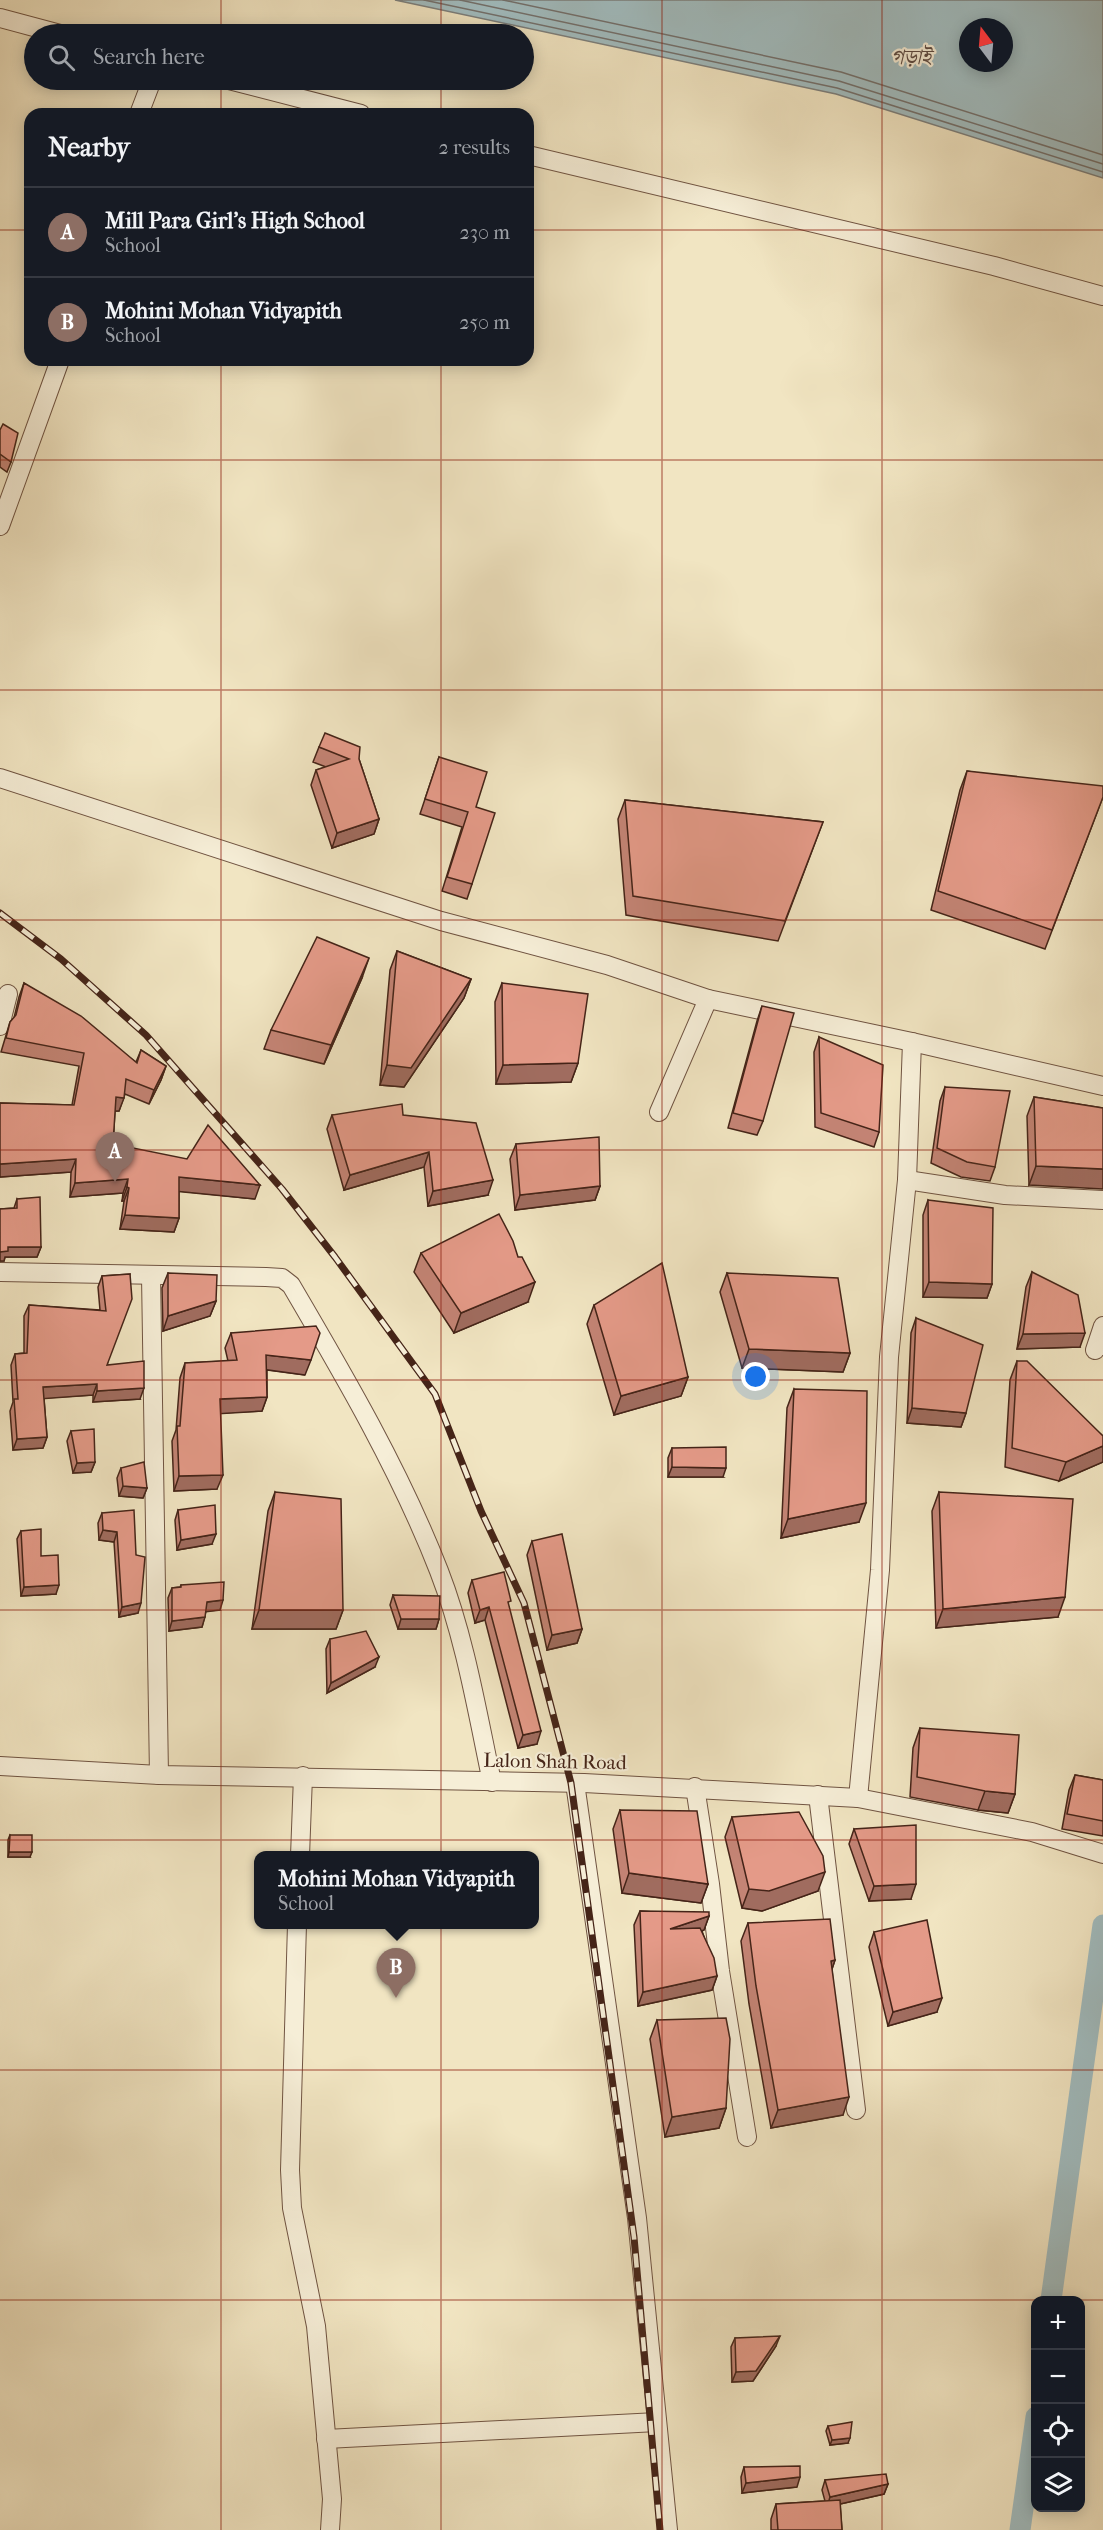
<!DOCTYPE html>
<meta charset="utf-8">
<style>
body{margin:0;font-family:"IM FELL French Canon","Noto Serif Bengali",serif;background:#20242c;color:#f1f3f6}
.controls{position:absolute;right:18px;bottom:18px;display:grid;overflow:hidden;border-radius:12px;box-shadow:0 3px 15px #0003}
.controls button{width:54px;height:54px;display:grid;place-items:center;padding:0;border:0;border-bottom:2px solid #363941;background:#171b24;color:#f1f3f6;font:30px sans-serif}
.compass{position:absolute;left:959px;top:18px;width:54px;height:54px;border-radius:50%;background:#171b24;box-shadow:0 3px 15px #0003;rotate:344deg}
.you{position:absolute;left:756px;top:1377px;width:21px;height:21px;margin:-15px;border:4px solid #fff;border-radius:50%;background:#1a73e8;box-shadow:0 0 0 9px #1a73e833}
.badge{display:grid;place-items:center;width:39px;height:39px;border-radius:50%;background:#c59692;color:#fff;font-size:20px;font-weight:700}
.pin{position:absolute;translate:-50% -50px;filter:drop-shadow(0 2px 3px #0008)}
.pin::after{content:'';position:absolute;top:32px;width:21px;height:18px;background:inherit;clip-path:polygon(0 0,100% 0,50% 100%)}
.popup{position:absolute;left:254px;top:1851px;width:285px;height:78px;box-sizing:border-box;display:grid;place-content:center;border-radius:12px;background:#171b24;filter:drop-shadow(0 2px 4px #0005);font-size:20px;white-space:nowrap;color:#9ea1a6}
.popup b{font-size:22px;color:#f1f3f6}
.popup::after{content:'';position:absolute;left:50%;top:100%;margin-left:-12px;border:12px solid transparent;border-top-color:#171b24}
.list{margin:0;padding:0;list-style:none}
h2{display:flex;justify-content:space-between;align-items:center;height:78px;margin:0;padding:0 24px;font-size:26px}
h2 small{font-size:20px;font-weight:400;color:#9ea1a6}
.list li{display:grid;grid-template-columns:39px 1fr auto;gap:18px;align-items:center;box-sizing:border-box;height:90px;padding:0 24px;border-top:2px solid #363941}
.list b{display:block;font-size:22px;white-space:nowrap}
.list p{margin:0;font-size:20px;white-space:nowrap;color:#9ea1a6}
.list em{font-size:20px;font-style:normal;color:#9ea1a6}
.icon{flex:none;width:33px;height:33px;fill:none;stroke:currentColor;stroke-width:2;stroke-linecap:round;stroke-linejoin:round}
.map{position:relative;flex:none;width:1103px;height:2530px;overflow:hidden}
.search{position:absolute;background:#171b24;box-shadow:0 3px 15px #0003;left:24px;top:24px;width:510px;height:66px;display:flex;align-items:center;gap:15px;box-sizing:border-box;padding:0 21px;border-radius:33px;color:#9ea1a6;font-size:22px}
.panel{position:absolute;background:#171b24;box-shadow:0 3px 15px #0003;left:24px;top:108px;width:510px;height:258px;border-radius:18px}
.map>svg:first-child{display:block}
.water{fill:#a1bcbf;stroke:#7c7f7c;stroke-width:1.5;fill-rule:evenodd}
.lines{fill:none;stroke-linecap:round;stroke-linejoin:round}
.shore{stroke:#73706c;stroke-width:1.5}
.canal{stroke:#a1bcbf;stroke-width:21}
.street-casing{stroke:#705442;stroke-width:20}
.street{stroke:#f6eed7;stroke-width:18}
.rail-casing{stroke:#452418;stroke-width:7}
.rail{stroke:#f6eed7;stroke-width:4.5;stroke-dasharray:14;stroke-linecap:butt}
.wall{fill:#c48475;stroke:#452418;stroke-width:1.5}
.shaded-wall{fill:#a06c5f;stroke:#452418;stroke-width:1.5}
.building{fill:#e49a88;stroke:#452418;stroke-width:1.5}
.grid{fill:none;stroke:#8f2418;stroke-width:1.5;stroke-opacity:0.55}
.labels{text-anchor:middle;stroke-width:4.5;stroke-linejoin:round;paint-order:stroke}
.street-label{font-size:20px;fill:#452418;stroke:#f6eed7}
.water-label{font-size:21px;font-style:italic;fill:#5c4a42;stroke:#f6eed7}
</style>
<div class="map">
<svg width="1103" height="2530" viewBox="0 0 1103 2530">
<rect width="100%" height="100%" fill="#f1e5c2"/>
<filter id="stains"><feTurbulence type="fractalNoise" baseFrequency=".00333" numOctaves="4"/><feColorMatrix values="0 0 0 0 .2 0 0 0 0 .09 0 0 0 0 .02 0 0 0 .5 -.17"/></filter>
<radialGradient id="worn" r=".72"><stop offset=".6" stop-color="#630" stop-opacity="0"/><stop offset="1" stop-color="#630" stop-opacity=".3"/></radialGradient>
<path class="water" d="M395,0H1103V178L836,94ZM968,27H1004V63H968Z"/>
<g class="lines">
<g class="shore">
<path d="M424,0L837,88L1103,172"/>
<path d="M460,0L839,81L1103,164"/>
<path d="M503,0L841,72L1103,155"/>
</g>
<g class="canal">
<path d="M1051,2300L1103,1925"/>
<path d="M1020,2530L1036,2417"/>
</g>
<g class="street-casing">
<g id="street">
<path d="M0,18L60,34"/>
<path d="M229,80L361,114"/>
<path d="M139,114L152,80"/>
<path d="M528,155L994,266L1103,296"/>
<path d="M0,526L60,360"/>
<path d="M0,778L441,921L607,965L708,999L912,1042L1103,1086"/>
<path d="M0,1026L8,994"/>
<path d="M659,1112L708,999"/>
<path d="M907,1180L1005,1195L1103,1200"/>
<path d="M0,1272L266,1277L282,1278L291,1285C345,1377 400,1471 439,1571C465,1638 477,1711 492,1782"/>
<path d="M151,1276L159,1775"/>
<path d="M1095,1350L1103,1326"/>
<path d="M0,1766L159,1775L584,1783L858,1798L1032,1832L1103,1854"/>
<path d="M575,1783L637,2218L668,2530"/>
<path d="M695,1787L710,1884L720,1971L747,2137"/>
<path d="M818,1795L856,2110"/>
<path d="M858,1798L880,1570L889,1357L907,1180L912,1042"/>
<path d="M300,1856L303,1776"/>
<path d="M297,1924L290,2170L292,2208L316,2326L332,2499L330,2530"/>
<path d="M326,2439L657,2422"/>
</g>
</g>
<use href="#street" class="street"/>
<g class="rail-casing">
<path id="rail" d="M0,913L61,959L146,1035L282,1189L335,1257L435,1394L481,1511L524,1603L571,1783L634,2237L660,2530"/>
</g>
<use href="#rail" class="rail"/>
</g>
<g class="wall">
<path d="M0,430L11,462L7,472L0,467Z"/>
<path d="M319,747L359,759L379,819L374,834L332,848L311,785L316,770L326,767L313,762Z"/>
<path d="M439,757L476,807L472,884L467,899L442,891L462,827L420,814Z"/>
<path d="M967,771L1103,797L1045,949L931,910L960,790Z"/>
<path d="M625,800L823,822L778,941L626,915L618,819Z"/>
<path d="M397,951L471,979L464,998L404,1087L380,1085L390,970Z"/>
<path d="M362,978L324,1064L264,1049L271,1030Z"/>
<path d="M24,983L136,1062L141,1050L166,1066L161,1080L149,1104L125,1094L119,1111H115L113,1144L255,1199L179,1191V1218L174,1232L120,1229L124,1201H122L123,1193L70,1197L71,1172L0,1177V1103L72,1105L79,1066L1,1052L10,1022L14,1018L19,997Z"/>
<path d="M502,983L578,1063L571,1082L496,1084L495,1002Z"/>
<path d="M762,1006L763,1121L757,1135L728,1128L757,1021Z"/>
<path d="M819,1037L879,1132L874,1147L815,1127L814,1052Z"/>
<path d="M945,1087L995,1167L990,1181L961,1177L931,1163L940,1101Z"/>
<path d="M1034,1097L1103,1108L1029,1185L1027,1116Z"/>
<path d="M332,1115H403L488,1195L428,1206L424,1167L344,1190L327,1129Z"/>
<path d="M516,1144L600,1186L595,1200L515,1210L510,1159Z"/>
<path d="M17,1199L41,1247L37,1257H5L4,1261H0V1209L14,1208Z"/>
<path d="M928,1200L992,1284L987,1298L923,1297V1215Z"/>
<path d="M421,1253L528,1302L454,1333L414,1272Z"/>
<path d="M1032,1272L1080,1347L1017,1349L1026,1287Z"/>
<path d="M168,1273L216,1301L210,1316L163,1331L162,1288Z"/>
<path d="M727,1273L850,1353L843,1372L742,1368L720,1292Z"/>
<path d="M130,1274L107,1365L140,1399L93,1402V1395L44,1398L47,1437L43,1448L13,1450L10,1411L13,1402L11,1365L15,1354L24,1353V1316L29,1305L100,1310L98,1287L102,1276Z"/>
<path d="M594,1305L688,1377L681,1396L614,1415L587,1324Z"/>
<path d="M916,1318L966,1413L961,1427L907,1423L911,1333Z"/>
<path d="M231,1333L305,1375L267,1370V1397L262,1411L220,1413L217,1489L174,1491L172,1441L176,1430L180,1378L185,1363L228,1361L225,1348Z"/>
<path d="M1017,1361L1103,1436V1462L1059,1481L1005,1467L1010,1380Z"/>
<path d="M794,1389L859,1522L781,1538L787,1408Z"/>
<path d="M71,1431L95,1462L91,1472L73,1473L67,1441Z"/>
<path d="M672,1448L723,1477H668V1458Z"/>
<path d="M121,1468L147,1488L143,1498L119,1496L117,1478Z"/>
<path d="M275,1492L343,1610L336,1629H252L268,1511Z"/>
<path d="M939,1492L1058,1617L936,1628L932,1511Z"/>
<path d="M178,1510L212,1544L177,1550L175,1520Z"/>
<path d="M102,1513L136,1555L138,1613L119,1617L114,1542L99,1540L98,1523Z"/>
<path d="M21,1531L41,1556L56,1594L21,1596L17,1539Z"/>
<path d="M532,1541L582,1629L577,1643L547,1650L527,1555Z"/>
<path d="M472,1580L509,1607L537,1744L518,1748L485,1620L475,1623L468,1593Z"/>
<path d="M181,1585L220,1610L206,1611L202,1627L169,1631L168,1598L172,1588L180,1587Z"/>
<path d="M393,1595L439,1619L436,1629H398L390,1605Z"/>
<path d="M330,1639L375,1667L327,1693L326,1649Z"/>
<path d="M920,1728L1015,1794L1008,1813L978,1810L910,1797L913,1748Z"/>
<path d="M1075,1775L1103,1780V1836L1062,1829L1069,1790Z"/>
<path d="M620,1810L708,1884L701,1903L622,1893L613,1829Z"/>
<path d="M732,1817L818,1891L762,1911L742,1908L725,1837Z"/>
<path d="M854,1829L911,1899L869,1901L849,1844Z"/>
<path d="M10,1835L30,1857H8V1840Z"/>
<path d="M640,1911L709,1916L704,1930L702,1931L717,1976L712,1990L638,2006L634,1925Z"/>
<path d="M748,1923L835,1960L832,1969L843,2115L771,2128L749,2004L741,1941Z"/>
<path d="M874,1932L937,2012L888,2026L869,1947Z"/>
<path d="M657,2020L726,2108L719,2128L665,2137L650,2039Z"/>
<path d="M735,2338L776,2346L753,2381L732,2382L731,2347Z"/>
<path d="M828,2426L848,2443L830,2445L826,2431Z"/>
<path d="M744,2467L797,2487L742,2493L741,2477Z"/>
<path d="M825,2480L888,2484L884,2494L840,2504L842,2530H771V2519L776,2504L825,2501L822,2490Z"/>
</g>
<g class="shaded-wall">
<path d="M379,819L374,834L332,848L337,833Z"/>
<path d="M369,958L362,978L324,1064L331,1045Z"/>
<path d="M471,979L464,998L404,1087L380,1085L387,1065Z"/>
<path d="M578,1063L571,1082L496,1084L503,1065Z"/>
<path d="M166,1066L161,1080L149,1104L154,1090Z"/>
<path d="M116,1097L124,1098L119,1111H111Z"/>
<path d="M429,1152L424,1167L344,1190L350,1175Z"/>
<path d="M76,1159L71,1172L0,1177V1164Z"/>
<path d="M1036,1166L1103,1169V1189L1029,1185Z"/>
<path d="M179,1177L260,1185L255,1199L174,1191Z"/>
<path d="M128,1179L123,1193L70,1197L75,1183Z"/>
<path d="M493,1180L488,1195L428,1206L433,1191Z"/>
<path d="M600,1186L595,1200L515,1210L520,1195Z"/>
<path d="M127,1187L129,1188L124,1201H122Z"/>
<path d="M125,1215L179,1218L174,1232L120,1229Z"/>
<path d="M8,1247H41L37,1257H5L4,1261H0V1252Z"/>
<path d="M535,1282L528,1302L454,1333L461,1313Z"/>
<path d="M929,1282L992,1284L987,1298L923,1297Z"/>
<path d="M216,1301L210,1316L163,1331L168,1316Z"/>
<path d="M1085,1333L1080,1347L1017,1349L1023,1334Z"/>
<path d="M749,1349L850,1353L843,1372L742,1368Z"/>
<path d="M266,1355L311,1360L305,1375L261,1369Z"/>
<path d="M688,1377L681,1396L614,1415L621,1396Z"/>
<path d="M97,1384L93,1395L39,1399L43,1387Z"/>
<path d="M144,1388L140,1399L93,1402L97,1391Z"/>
<path d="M267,1397L262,1411L215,1414L220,1399Z"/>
<path d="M912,1408L966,1413L961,1427L907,1423Z"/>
<path d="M47,1437L43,1448L13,1450L17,1439Z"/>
<path d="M1103,1446V1462L1059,1481L1066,1462Z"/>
<path d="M95,1462L91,1472L73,1473L77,1463Z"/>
<path d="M672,1467L726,1468L723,1477H668Z"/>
<path d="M223,1475L217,1489L174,1491L179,1476Z"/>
<path d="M123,1486L147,1488L143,1498L119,1496Z"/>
<path d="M866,1503L859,1522L781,1538L788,1519Z"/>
<path d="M103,1530L117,1532L114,1542L99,1540Z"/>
<path d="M216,1534L212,1544L177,1550L181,1540Z"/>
<path d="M59,1585L56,1594L21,1596L24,1587Z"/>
<path d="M1065,1597L1058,1617L936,1628L943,1609Z"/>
<path d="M223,1600L220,1610L203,1612L207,1602Z"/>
<path d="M141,1603L138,1613L119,1617L122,1607Z"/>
<path d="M489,1607L485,1620L475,1623L480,1610Z"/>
<path d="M259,1610H343L336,1629H252Z"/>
<path d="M205,1617L202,1627L169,1631L172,1621Z"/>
<path d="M401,1619H439L436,1629H398Z"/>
<path d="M582,1629L577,1643L547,1650L552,1635Z"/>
<path d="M379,1657L375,1667L327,1693L331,1683Z"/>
<path d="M541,1731L537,1744L518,1748L523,1735Z"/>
<path d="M985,1791L1015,1794L1008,1813L978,1810Z"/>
<path d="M9,1852H32L30,1857H8Z"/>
<path d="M825,1872L818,1891L762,1911L742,1908L749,1889Z"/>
<path d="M629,1873L708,1884L701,1903L622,1893Z"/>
<path d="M916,1884L911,1899L869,1901L874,1886Z"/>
<path d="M709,1916L704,1930L665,1944L670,1929Z"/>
<path d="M835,1960L829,1978L831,1961Z"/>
<path d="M717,1976L712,1990L638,2006L643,1992Z"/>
<path d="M942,1998L937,2012L888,2026L893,2012Z"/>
<path d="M849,2097L843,2115L771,2128L778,2110Z"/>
<path d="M726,2108L719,2128L665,2137L672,2117Z"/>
<path d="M780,2336L776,2346L753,2381L732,2382L736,2372Z"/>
<path d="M850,2438L848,2443L830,2445L832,2440Z"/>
<path d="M800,2477L797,2487L742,2493L746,2483Z"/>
<path d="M888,2484L884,2494L827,2507L830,2497Z"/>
</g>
<g class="building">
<path d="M3,424L18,433L11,462L0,454V430Z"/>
<path d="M325,733L360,747L359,759L379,819L337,833L316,770L349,759L319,747Z"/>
<path d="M439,757L487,772L476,807L495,813L472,884L447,877L468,812L425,799Z"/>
<path d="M967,771L1103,786V797L1052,930L938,891Z"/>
<path d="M625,800L823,822L785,921L633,896Z"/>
<path d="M317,937L369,958L331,1045L271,1030Z"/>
<path d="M397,951L471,979L411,1068L387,1065Z"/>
<path d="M24,983L81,1016L137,1063L141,1050L166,1066L154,1090L126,1079L124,1098L116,1097L113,1144L187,1159L208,1125L260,1185L179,1177V1218L125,1215L129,1188L127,1187L128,1179L75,1183L76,1159L0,1164V1103L74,1105L84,1053L6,1038L10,1022L16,1015Z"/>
<path d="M502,983L588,994L578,1063L503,1065Z"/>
<path d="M762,1006L794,1013L763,1121L733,1113Z"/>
<path d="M819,1037L883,1065L879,1132L821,1113Z"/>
<path d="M945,1087L1010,1091L995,1167L967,1162L937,1148Z"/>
<path d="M1034,1097L1103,1108V1169L1036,1166Z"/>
<path d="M402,1104L403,1115L476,1123L493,1180L433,1191L429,1152L350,1175L332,1115Z"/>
<path d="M599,1137L600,1186L520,1195L516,1144Z"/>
<path d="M40,1197L41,1247H8V1251L0,1252V1209L17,1208V1199Z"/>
<path d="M928,1200L993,1208L992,1284L929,1282Z"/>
<path d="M499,1214L513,1241L518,1257H522L535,1282L461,1313L421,1253Z"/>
<path d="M662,1263L688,1377L621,1396L594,1305Z"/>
<path d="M1032,1272L1078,1295L1085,1333L1023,1334Z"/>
<path d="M168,1273L217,1275L216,1301L168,1316Z"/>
<path d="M727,1273L838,1278L850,1353L749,1349Z"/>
<path d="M130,1274L132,1299L107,1365L144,1361V1388L97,1391V1384L43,1387L47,1437L17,1439L14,1399H18L15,1354L27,1353L29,1305L106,1311L102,1276Z"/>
<path d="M916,1318L983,1345L966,1413L912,1408Z"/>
<path d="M316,1326L320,1333L311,1360L266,1355L267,1397L220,1399L223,1475L179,1476L177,1426H180L185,1363L237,1360L231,1333Z"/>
<path d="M1017,1361H1027L1103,1436V1446L1066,1462L1012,1448Z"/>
<path d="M794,1389L867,1391L866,1503L788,1519Z"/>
<path d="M94,1429L95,1462L77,1463L71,1431Z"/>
<path d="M726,1447V1468L672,1467V1448Z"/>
<path d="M144,1462L147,1488L123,1486L121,1468Z"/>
<path d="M275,1492L341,1499L343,1610H259Z"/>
<path d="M939,1492L1073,1499L1065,1597L943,1609Z"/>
<path d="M215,1505L216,1534L181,1540L178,1510Z"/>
<path d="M134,1510L136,1555L145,1557L141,1603L122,1607L117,1532L103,1530L102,1513Z"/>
<path d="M41,1529V1556L58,1555L59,1585L24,1587L21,1531Z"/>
<path d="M562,1534L582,1629L552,1635L532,1541Z"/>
<path d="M504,1572L511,1601L508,1602L541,1731L523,1735L489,1607L480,1610L472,1580Z"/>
<path d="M224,1582L223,1600L207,1602L205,1617L172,1621V1588L181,1587V1585Z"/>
<path d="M393,1595L440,1596L439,1619H401Z"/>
<path d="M366,1631L379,1657L331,1683L330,1639Z"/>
<path d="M920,1728L1019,1735L1015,1794L985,1791L917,1777Z"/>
<path d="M1075,1775L1103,1780V1821L1067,1814Z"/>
<path d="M620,1810L697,1811L708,1884L629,1873Z"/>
<path d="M799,1812L823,1856L825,1872L769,1891L749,1889L732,1817Z"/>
<path d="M916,1825V1884L874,1886L854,1829Z"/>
<path d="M10,1835H32V1852H9Z"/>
<path d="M640,1911L709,1912V1916L670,1929L700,1928L714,1958L717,1976L643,1992Z"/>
<path d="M830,1919L835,1960L831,1961L849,2097L778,2110L756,1986L748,1923Z"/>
<path d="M927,1920L942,1998L893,2012L874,1932Z"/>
<path d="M726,2018L730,2039L726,2108L672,2117L657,2020Z"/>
<path d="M780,2336L756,2371L736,2372L735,2338Z"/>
<path d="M852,2422L850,2438L832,2440L828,2426Z"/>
<path d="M800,2466V2477L746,2483L744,2467Z"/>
<path d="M886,2474L888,2484L830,2497L825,2480Z"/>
<path d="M840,2500L842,2530H778L776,2504Z"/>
</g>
<path class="grid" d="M221,0V34M441,0V34M662,0V2530M882,0V2530M221,80V114M441,80V114M0,230H30M528,230H1103M221,360V2530M441,360V2530M0,460H1103M0,690H1103M0,920H1103M0,1150H1103M0,1380H1103M0,1610H1103M0,1840H1103M0,2070H1103M0,2300H1103"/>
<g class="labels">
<g class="street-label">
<text transform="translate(555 1761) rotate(1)" y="7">Lalon Shah Road</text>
</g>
<g class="water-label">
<text x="911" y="64">গড়াই</text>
</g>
</g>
<rect width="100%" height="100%" filter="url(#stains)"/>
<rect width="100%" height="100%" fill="url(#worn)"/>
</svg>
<div class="controls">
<button>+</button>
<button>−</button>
<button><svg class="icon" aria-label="locate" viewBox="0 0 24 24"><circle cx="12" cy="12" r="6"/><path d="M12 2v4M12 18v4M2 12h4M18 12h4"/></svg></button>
<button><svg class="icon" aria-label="layers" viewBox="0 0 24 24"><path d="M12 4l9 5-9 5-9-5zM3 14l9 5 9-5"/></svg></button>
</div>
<svg class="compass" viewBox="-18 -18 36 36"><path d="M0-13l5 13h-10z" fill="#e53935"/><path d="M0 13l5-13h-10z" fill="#9ea1a6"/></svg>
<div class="you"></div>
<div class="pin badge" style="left:115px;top:1182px;background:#8d6e63">A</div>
<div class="pin badge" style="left:396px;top:1998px;background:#8d6e63">B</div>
<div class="popup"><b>Mohini Mohan Vidyapith</b>School</div>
<div class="search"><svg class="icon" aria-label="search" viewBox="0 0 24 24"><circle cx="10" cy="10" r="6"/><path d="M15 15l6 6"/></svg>Search here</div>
<section class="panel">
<h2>Nearby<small>2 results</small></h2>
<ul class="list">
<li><span class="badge" style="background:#8d6e63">A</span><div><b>Mill Para Girl's High School</b><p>School</p></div><em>230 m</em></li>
<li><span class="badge" style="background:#8d6e63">B</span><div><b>Mohini Mohan Vidyapith</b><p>School</p></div><em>250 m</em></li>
</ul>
</section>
</div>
